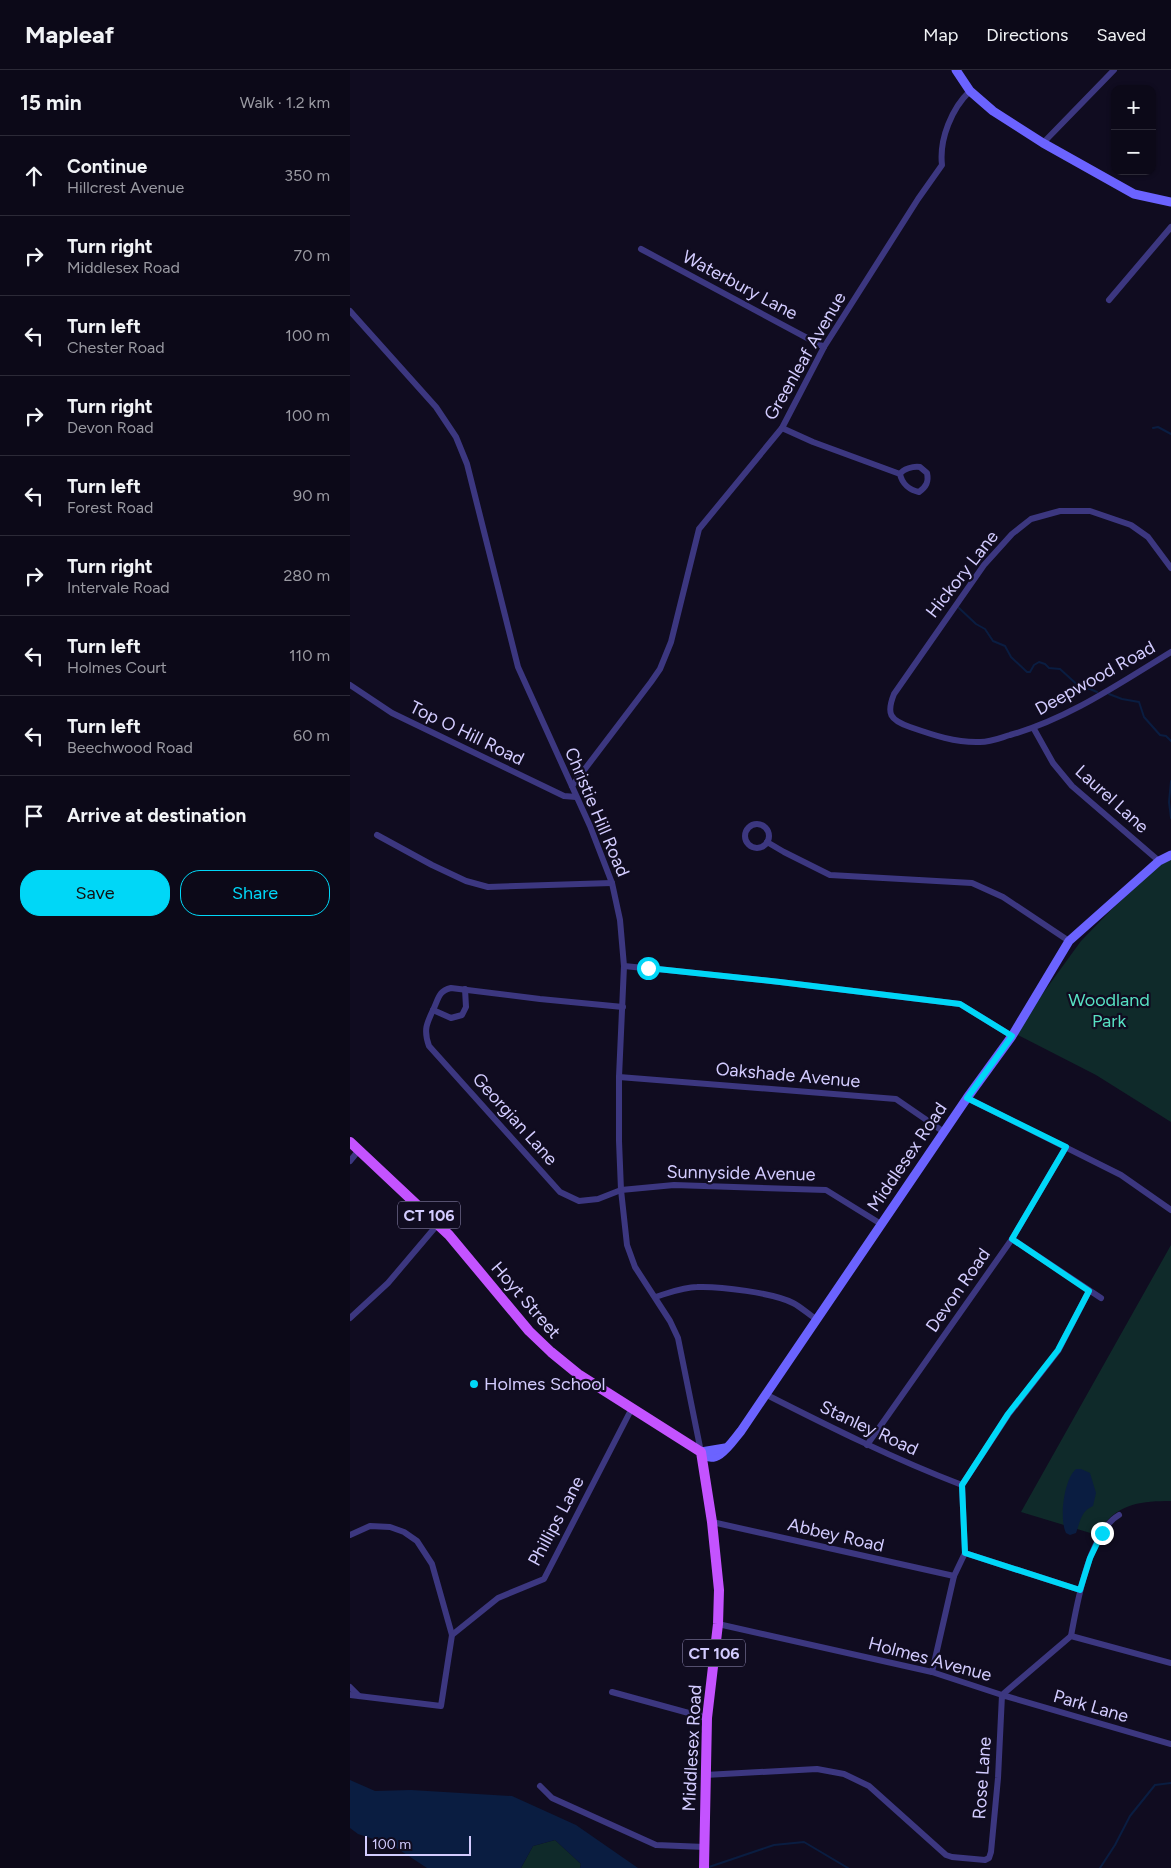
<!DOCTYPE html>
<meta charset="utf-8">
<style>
body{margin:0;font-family:Figtree,sans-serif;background:#1a1725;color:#f1f3f6}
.controls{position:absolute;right:15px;top:15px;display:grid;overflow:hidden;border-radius:10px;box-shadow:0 1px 4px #0004}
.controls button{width:45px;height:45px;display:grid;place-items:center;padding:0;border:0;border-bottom:1px solid #2c2a37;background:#0c0918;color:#f1f3f6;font:25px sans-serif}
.scale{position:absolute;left:15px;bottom:12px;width:106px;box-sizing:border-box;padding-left:5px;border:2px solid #d3ccff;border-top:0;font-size:14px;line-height:18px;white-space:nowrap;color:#d3ccff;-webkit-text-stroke:4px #100c20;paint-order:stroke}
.stop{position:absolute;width:15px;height:15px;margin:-11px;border:4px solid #00d7f7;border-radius:50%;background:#fff}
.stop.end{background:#00d7f7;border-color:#fff;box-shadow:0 1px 5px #0008}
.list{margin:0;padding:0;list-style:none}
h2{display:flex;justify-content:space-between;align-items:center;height:65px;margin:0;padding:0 20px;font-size:21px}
h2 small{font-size:16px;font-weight:400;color:#9a9aa2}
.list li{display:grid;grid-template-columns:32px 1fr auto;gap:15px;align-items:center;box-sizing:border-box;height:80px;padding:0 20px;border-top:1px solid #2c2a37}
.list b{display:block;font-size:19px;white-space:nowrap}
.list p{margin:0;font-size:16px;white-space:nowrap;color:#9a9aa2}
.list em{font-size:16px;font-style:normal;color:#9a9aa2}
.actions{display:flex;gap:10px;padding:15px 20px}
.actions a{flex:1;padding:11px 0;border:1px solid #00d7f7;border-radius:20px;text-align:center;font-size:18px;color:#00d7f7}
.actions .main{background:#00d7f7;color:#111}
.icon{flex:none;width:28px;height:28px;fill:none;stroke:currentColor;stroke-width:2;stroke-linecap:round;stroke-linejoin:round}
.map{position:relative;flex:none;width:821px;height:1798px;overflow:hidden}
header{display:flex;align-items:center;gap:30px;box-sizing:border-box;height:70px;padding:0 25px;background:#0c0918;border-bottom:1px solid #2c2a37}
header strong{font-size:24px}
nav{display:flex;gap:28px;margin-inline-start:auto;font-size:18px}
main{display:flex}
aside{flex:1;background:#0c0918}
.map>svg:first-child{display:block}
.green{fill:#0f2a2a}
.water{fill:#0a1d41}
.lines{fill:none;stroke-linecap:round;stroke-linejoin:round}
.stream{stroke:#0a1d41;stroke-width:2}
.street{stroke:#3c3780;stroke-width:6}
.secondary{stroke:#6b63ff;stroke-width:9}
.primary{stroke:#c453ff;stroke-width:10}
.route{stroke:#00d7f7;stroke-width:6}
.poi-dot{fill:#00d7f7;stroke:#100c20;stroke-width:2}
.labels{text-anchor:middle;stroke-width:4.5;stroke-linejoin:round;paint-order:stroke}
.shield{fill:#100c20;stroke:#9892bc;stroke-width:1}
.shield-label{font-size:16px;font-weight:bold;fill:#d3ccff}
.street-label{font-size:18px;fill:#d3ccff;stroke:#100c20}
.park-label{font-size:18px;fill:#57e0c2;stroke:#100c20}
.poi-label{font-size:18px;fill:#d3ccff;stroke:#100c20;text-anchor:start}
</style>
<header>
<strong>Mapleaf</strong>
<nav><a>Map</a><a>Directions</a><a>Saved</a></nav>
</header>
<main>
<aside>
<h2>15 min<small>Walk · 1.2 km</small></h2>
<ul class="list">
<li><svg class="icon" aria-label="ahead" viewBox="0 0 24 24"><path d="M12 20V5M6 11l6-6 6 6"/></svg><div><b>Continue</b><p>Hillcrest Avenue</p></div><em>350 m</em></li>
<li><svg class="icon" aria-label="right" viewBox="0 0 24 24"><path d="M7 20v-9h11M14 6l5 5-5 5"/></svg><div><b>Turn right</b><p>Middlesex Road</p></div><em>70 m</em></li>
<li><svg class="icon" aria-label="left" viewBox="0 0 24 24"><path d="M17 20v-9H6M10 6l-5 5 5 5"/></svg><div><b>Turn left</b><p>Chester Road</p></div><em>100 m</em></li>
<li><svg class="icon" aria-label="right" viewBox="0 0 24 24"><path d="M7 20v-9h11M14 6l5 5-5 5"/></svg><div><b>Turn right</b><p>Devon Road</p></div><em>100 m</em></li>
<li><svg class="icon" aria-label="left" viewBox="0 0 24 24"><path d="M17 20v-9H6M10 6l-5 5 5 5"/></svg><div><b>Turn left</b><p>Forest Road</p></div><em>90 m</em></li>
<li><svg class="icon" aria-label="right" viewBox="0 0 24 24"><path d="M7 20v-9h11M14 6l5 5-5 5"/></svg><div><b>Turn right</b><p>Intervale Road</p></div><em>280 m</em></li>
<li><svg class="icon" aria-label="left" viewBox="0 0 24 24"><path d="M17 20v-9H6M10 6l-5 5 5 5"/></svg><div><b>Turn left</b><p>Holmes Court</p></div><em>110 m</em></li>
<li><svg class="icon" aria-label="left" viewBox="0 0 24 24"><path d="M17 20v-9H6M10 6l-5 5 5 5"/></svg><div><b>Turn left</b><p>Beechwood Road</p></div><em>60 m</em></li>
<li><svg class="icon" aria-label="arrive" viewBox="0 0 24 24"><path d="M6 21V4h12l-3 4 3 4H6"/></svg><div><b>Arrive at destination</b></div></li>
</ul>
<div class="actions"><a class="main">Save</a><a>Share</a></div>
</aside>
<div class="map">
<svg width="821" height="1798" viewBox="0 0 821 1798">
<rect width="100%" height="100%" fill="#100c20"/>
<g class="green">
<path d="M821,788V1052L746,1005L664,963L731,871L762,839L810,794Z"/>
<path d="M821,1175V1431C789,1431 764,1434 747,1465L671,1442Z"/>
<path d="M205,1770L231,1794L230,1798H171L183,1776Z"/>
</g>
<g class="water">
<path d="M726,1399H731L740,1403L746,1423L743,1436C731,1441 730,1452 726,1463L720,1465L716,1463C709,1449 714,1409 726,1399Z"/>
<path d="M0,1710L25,1721L61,1720L162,1726L226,1755L288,1798H230L231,1794L205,1770L183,1776L171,1798H77L42,1775L8,1764L0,1758Z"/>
</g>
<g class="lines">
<g class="stream">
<path d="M803,358L808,357L821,364"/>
<path d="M594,527L600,531"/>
<path d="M609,538L626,554L635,559L643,571L655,576L661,587L677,602H680L684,595L689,592L695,594L699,598L710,599L732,619H740L747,622"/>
<path d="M759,624L772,629L789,632L794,647L810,665L816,666L821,671"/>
<path d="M821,711L819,732L821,748"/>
<path d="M359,1797L424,1775L454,1772L498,1798"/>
<path d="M750,1798L765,1775L780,1746L805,1715L821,1713"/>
</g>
<g class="street">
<path d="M693,73L764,0"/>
<path d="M291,179L474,277"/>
<path d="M759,230L821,157"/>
<path d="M0,241L86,337L106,367L117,394L168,597L240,756L262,813L270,850L274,896L269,1007V1071L271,1120L277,1175L285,1197L320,1251L328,1268L351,1382"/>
<path d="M432,358L463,372L550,404C553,399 563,396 570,397L577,403C579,412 576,417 569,422C560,420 552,414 550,404"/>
<path d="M821,498L798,467L781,455L740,441H710L681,449L662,464L634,495L544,624C536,644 540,650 560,657C583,665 606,673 630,672C641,672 650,668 660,665C718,649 770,613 821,582"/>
<path d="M0,615L42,643L214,726L226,727"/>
<path d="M684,659L703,693L722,716L809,791"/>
<path d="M222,716L301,612L310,599L321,572L349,459L432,358L474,277L568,129L592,95C589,69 602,38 620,21"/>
<circle cx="407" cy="766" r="12"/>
<path d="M27,765L82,795L116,811L138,817L262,813"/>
<path d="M417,772L434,782L480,805L622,813L653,827L719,871"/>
<path d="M274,896L294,898"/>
<path d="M298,898L430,912L610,934L662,966"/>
<path d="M273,937L190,929L101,918C89,921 89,927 84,938C77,953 73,959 79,976L210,1122L229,1131L248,1129L271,1120L324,1115L476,1120L531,1154"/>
<path d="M83,940L101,948L112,945L116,937L115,919"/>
<path d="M269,1007L546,1029L594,1062"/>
<path d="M617,1028L771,1105L821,1140"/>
<path d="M0,1091L9,1080"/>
<path d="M662,1169L751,1228"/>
<path d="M305,1227C319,1223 333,1217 347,1217C369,1216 424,1223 443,1233C451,1237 458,1244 466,1249"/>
<path d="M0,1248L38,1213L88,1154"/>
<path d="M415,1324C480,1357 544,1389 612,1415"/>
<path d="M517,1375L662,1169L716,1077"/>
<path d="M362,1452L604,1506"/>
<path d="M0,1465L20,1456L40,1457L54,1462L67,1471L82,1494L102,1565"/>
<path d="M615,1483L730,1520"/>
<path d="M368,1554L582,1602L652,1625L721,1566L821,1593"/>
<path d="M721,1566C727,1534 739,1462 769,1445"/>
<path d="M582,1602L604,1506L615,1483L612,1415L658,1345L708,1281L739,1221"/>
<path d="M0,1617L9,1626"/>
<path d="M262,1622L357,1648"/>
<path d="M0,1625L91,1636L102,1565L148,1528L194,1509L282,1338"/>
<path d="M355,1705L467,1699L494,1704L519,1716L596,1785L602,1787L635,1790L639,1788L641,1782L648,1708L652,1625L821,1674"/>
<path d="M190,1716L202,1728L306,1775L355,1777"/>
</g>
<g class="secondary">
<path d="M606,0L620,21L643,41L693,73L784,124L821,132"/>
<path d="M351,1382C366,1398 381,1373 391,1361L617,1028L662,966L719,871L809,791L821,785"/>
<path d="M351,1382L375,1378"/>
</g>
<path class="primary" d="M0,1072L99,1165L179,1261L201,1282L228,1304L351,1382L362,1452L369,1520L368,1554L357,1648L354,1798"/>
</g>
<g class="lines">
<path class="route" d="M298,898L430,912L610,934L662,966L617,1028L716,1077L662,1169L739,1221L708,1280L658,1344L612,1415L615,1483L730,1520L740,1488L752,1463"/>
</g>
<circle class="poi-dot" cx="124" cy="1314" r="5"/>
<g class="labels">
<g class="shield">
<rect x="48" y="1131.5" width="62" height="27" rx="4"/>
<rect x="333" y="1569.5" width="62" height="27" rx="4"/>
</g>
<g class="shield-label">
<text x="79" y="1151">CT 106</text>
<text x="364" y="1589">CT 106</text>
</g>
<g class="street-label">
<text transform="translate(390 215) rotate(28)" y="6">Waterbury Lane</text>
<text transform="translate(455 286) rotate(-60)" y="6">Greenleaf Avenue</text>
<text transform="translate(612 504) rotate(-52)" y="6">Hickory Lane</text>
<text transform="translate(745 608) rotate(-29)" y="6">Deepwood Road</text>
<text transform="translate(117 663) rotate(26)" y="6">Top O Hill Road</text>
<text transform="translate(762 729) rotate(42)" y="6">Laurel Lane</text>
<text transform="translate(247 742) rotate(67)" y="6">Christie Hill Road</text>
<text transform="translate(438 1005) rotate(5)" y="6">Oakshade Avenue</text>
<text transform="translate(165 1049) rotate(48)" y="6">Georgian Lane</text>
<text transform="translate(557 1087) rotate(-56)" y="6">Middlesex Road</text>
<text transform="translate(391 1103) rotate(1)" y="6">Sunnyside Avenue</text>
<text transform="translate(608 1220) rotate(-55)" y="6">Devon Road</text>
<text transform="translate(176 1230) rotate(49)" y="6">Hoyt Street</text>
<text transform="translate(519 1358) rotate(25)" y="6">Stanley Road</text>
<text transform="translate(206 1451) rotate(-62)" y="6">Phillips Lane</text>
<text transform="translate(486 1465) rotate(13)" y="6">Abbey Road</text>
<text transform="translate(580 1589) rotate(15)" y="6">Holmes Avenue</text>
<text transform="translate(741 1636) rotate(16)" y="6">Park Lane</text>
<text transform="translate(342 1678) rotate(-87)" y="6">Middlesex Road</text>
<text transform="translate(632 1708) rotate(-86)" y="6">Rose Lane</text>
</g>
<g class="park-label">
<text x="759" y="936">Woodland<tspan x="759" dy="21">Park</tspan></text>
</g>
<g class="poi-label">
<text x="134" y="1320">Holmes School</text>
</g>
</g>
</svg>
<div class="controls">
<button>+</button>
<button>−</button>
</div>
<div class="scale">100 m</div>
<div class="stop" style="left:298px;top:898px"></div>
<div class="stop end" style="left:752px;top:1463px"></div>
</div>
</main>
